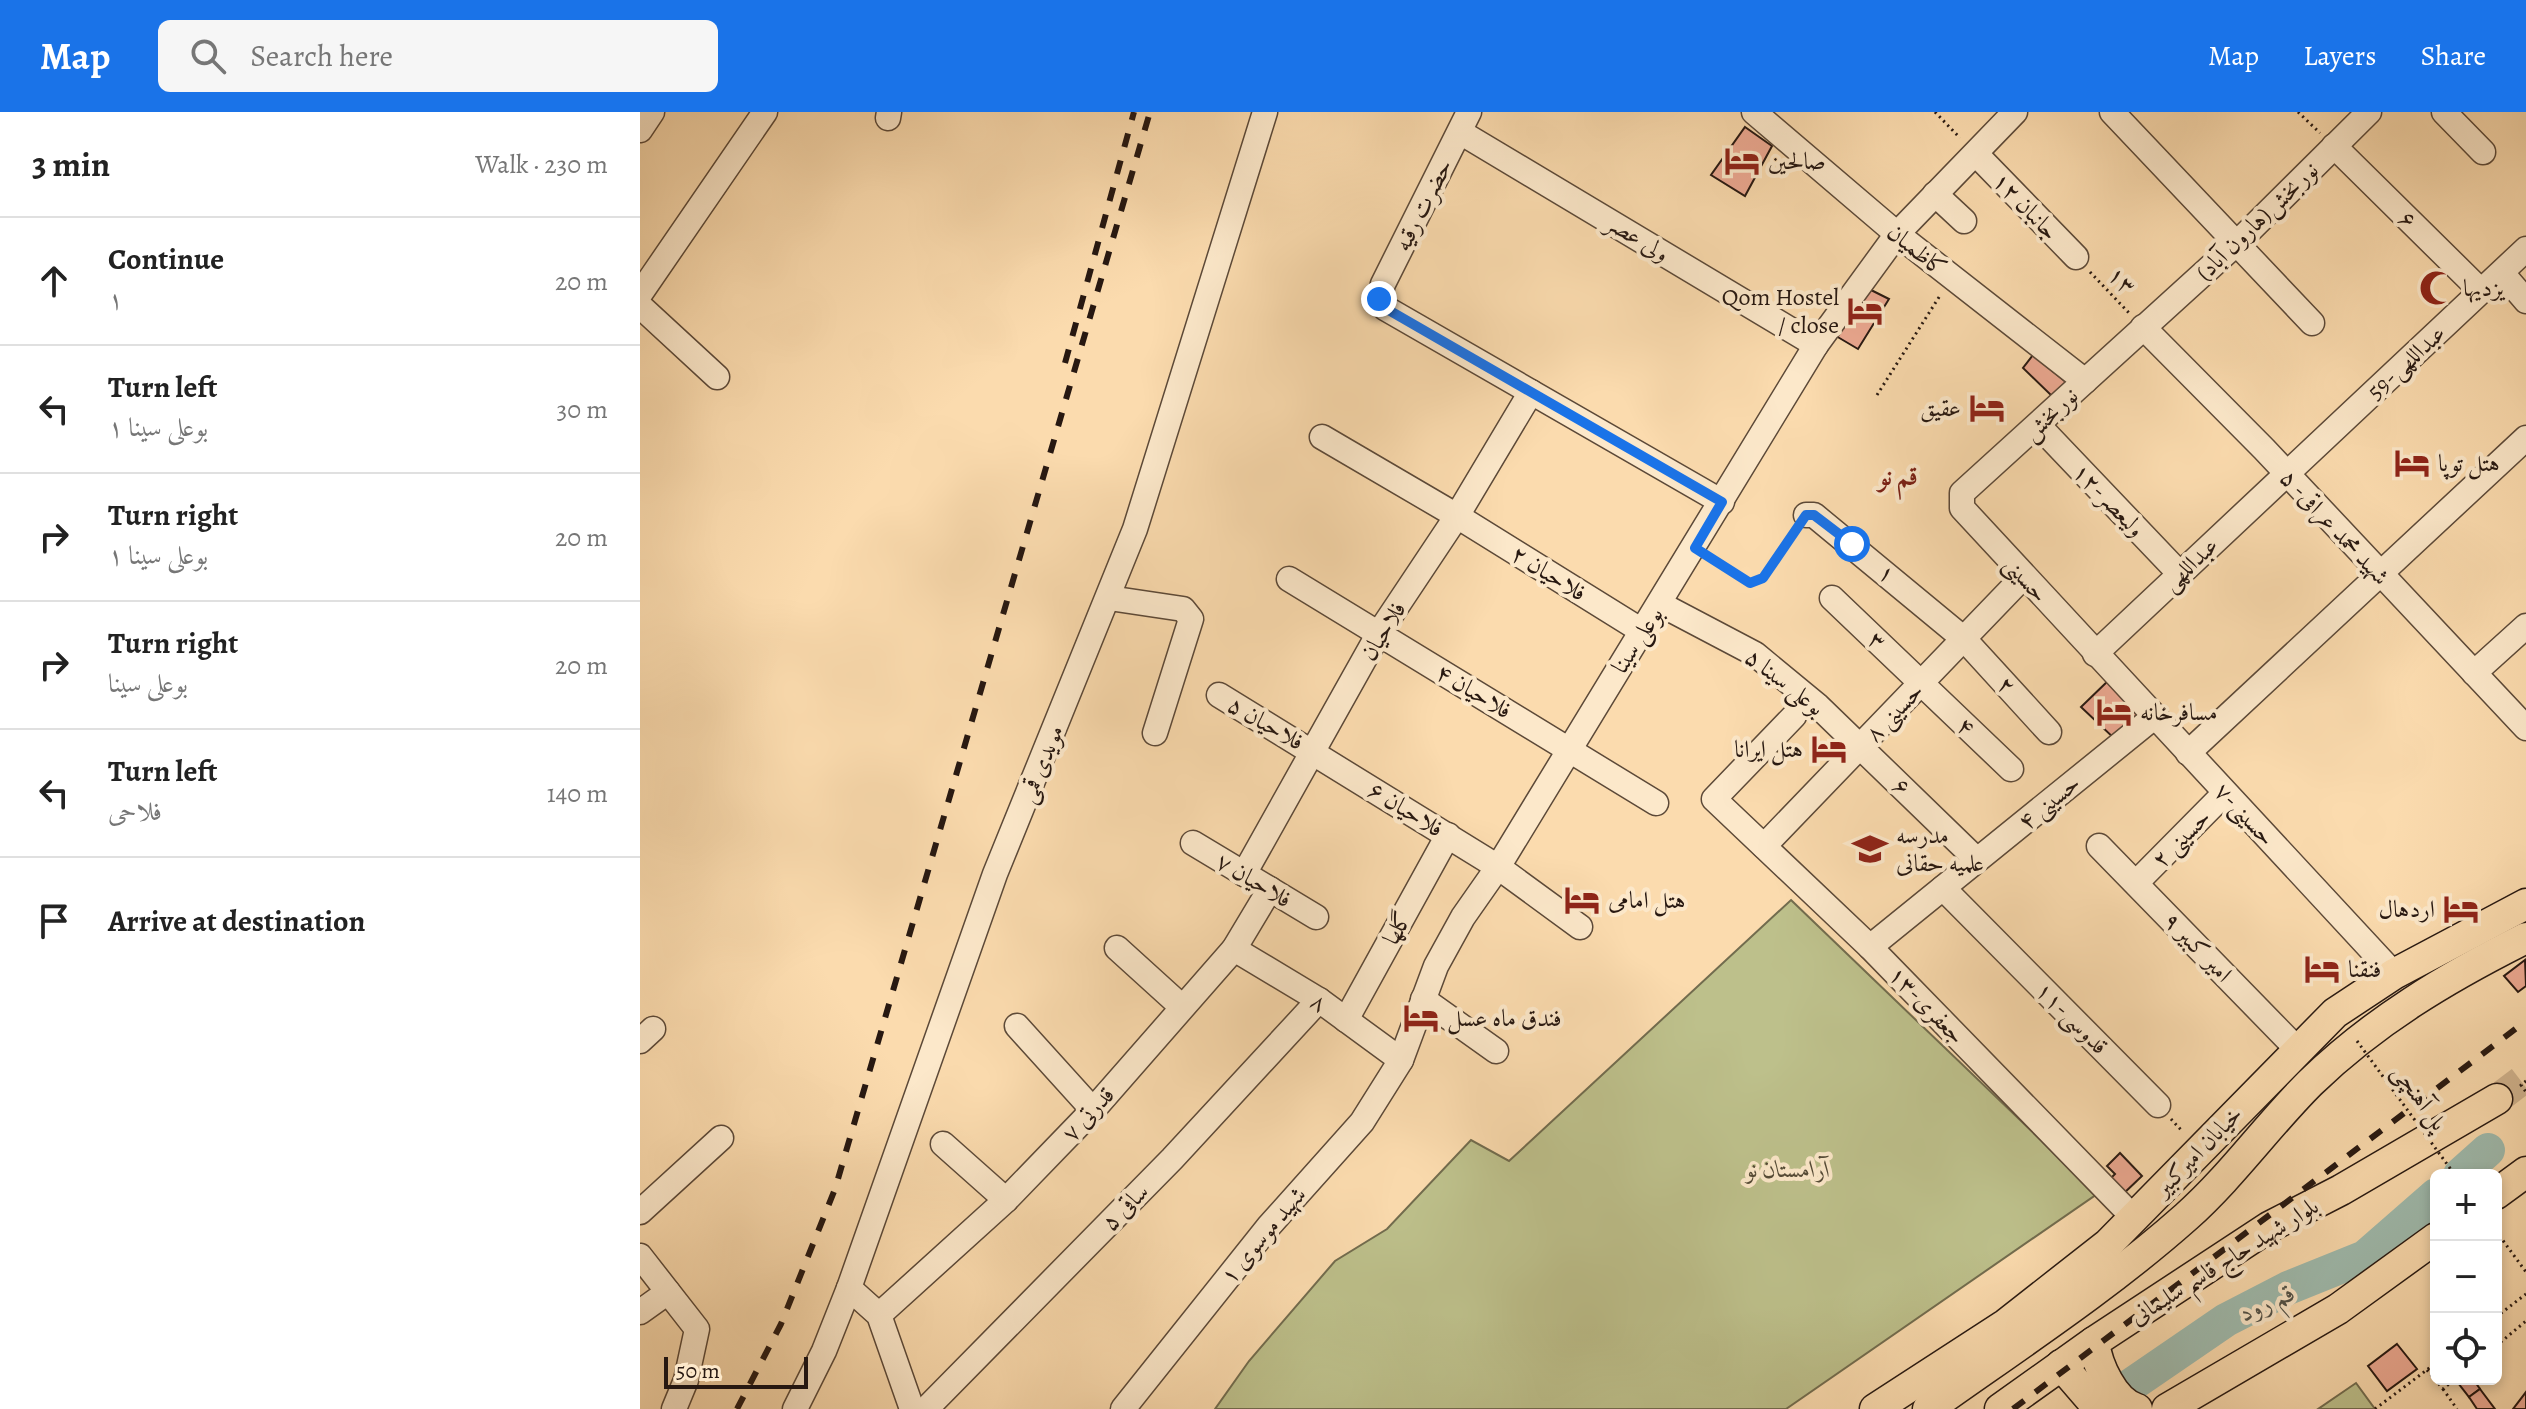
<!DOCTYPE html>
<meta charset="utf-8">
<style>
body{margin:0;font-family:Alegreya,Amiri,serif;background:#f6f6f6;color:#222}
.controls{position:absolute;right:24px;bottom:24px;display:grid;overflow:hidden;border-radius:12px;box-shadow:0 4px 12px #0003}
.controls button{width:72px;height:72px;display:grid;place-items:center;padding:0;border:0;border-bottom:2px solid #e0e0e0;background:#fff;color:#222;font:40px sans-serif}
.scale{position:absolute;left:24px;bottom:20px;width:144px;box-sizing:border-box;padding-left:8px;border:4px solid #271811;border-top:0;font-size:22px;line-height:28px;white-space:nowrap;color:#271811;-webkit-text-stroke:6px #fce8ca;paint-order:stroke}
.stop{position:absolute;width:24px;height:24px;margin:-18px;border:6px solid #1a73e8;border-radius:50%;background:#fff}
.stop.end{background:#1a73e8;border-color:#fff;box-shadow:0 2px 8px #0008}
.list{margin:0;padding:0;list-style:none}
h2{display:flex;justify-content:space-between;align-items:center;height:104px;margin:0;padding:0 32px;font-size:34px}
h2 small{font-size:26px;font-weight:400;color:#767676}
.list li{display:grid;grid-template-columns:52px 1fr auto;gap:24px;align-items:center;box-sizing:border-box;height:128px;padding:0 32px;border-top:2px solid #e0e0e0}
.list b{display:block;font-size:30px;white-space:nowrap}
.list p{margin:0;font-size:26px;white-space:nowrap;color:#767676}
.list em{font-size:26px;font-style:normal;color:#767676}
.icon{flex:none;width:44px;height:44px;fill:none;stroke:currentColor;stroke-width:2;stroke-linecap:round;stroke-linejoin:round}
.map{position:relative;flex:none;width:1886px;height:1297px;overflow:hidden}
header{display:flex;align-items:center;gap:48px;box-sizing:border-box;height:112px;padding:0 40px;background:#1a73e8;color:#fff}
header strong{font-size:38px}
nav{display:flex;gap:44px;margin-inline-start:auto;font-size:28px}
.search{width:560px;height:72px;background:#f6f6f6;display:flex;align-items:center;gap:20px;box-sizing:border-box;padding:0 28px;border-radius:12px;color:#767676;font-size:30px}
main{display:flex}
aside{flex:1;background:#fff}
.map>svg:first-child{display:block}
.green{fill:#bdc08b;stroke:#726c4e;stroke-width:2}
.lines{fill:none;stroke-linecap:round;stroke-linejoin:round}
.river{stroke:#9fbbae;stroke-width:34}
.building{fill:#eda992;stroke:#271811;stroke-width:2}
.major-tunnel{stroke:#d1b48f;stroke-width:30;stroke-dasharray:30 15;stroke-linecap:butt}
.minor-casing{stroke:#5c4938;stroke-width:27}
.major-casing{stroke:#271811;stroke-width:33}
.path{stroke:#271811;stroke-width:3;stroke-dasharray:2 4;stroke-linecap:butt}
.minor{stroke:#fce8ca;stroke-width:24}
.major{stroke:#fbdbae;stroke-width:30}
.rail{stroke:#271811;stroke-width:6;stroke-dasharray:14 14;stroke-linecap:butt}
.path-bridge{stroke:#271811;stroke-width:3;stroke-dasharray:2 4;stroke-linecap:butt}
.route{stroke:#1a73e8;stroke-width:10}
.labels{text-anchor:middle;stroke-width:8;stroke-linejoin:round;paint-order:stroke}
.poi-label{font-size:24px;fill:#271811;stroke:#fce8ca;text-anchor:start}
.street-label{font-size:24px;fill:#271811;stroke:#fce8ca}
.park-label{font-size:24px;font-style:italic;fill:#544a36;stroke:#fce8ca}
.neighbourhood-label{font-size:26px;font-weight:bold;fill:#7a1f14;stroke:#fce8ca}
.water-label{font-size:26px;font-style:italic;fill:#515148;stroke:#fce8ca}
</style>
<header>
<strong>Map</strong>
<div class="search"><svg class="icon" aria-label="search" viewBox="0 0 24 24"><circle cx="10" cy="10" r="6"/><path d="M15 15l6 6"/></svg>Search here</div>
<nav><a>Map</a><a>Layers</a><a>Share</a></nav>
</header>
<main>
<aside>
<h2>3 min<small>Walk · 230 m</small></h2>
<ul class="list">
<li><svg class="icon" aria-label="ahead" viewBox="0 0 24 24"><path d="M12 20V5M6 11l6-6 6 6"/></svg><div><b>Continue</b><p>۱</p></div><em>20 m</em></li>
<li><svg class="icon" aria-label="left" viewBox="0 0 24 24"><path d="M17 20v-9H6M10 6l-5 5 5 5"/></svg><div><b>Turn left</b><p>بوعلی سینا ۱</p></div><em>30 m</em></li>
<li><svg class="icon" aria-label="right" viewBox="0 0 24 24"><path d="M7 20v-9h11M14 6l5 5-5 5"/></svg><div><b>Turn right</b><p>بوعلی سینا ۱</p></div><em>20 m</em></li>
<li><svg class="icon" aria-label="right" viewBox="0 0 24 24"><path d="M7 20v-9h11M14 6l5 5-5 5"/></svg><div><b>Turn right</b><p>بوعلی سینا</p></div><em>20 m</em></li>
<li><svg class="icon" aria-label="left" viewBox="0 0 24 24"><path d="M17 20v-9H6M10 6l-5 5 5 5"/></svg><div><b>Turn left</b><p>فلاحی</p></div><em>140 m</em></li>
<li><svg class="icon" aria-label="arrive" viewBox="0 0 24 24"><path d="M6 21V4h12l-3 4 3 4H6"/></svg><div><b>Arrive at destination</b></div></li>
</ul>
</aside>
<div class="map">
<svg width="1886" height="1297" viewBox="0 0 1886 1297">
<rect width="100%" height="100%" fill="#fbdbae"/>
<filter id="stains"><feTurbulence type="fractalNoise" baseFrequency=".0025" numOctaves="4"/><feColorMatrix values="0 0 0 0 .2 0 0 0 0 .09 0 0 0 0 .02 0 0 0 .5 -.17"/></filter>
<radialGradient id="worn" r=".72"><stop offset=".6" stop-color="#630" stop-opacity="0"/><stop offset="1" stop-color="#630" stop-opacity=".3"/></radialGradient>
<g class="green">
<path d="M1151,788L1457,1082L1146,1297H575L609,1249L695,1149L747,1117L831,1028L869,1049Z"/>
<path d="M1716,1271L1735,1297H1678Z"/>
</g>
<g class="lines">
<g class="river">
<path d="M1820,1063L1848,1038"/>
<path d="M1456,1297L1586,1208L1648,1176L1725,1145L1796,1083"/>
</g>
</g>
<g class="building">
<path d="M1105,15L1132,34L1105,84L1071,63Z"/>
<path d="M1223,174L1249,187L1218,237L1196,224Z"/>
<path d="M1393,243L1426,270L1415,287L1383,256Z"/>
<path d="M1472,565L1506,604L1478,630L1441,595Z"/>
<path d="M1885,848L1886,874L1878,880L1864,864Z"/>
<path d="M1480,1041L1502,1064L1482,1083L1468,1069L1475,1062L1467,1054Z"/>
<path d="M1757,1232L1777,1257L1747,1279L1728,1254Z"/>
<path d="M1815,1267H1833L1840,1277L1829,1285Z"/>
<path d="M1840,1277L1855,1297H1837L1829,1285Z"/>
<path d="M1886,1280V1297H1873Z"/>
</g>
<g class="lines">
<path class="major-tunnel" d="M1857,987L1886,965"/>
<g class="minor-casing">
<g id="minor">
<path d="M829,0L743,172L739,187L745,196L1082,390"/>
<path d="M1114,0L1257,122L1445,269"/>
<path d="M1472,0L1672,211"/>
<path d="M1729,0L1598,130L1322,381V396L1754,862"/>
<path d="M1804,0L1843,40"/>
<path d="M248,6L249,0"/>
<path d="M0,18L12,0"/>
<path d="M820,20L1176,233"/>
<path d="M1694,34L1841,179"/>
<path d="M1336,42L1436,145"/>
<path d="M1295,82L1324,109"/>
<path d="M1862,161L1886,189"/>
<path d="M0,182L125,0"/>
<path d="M0,194L77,265"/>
<path d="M1503,215L1624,337L1886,616"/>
<path d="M1398,313L1540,462"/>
<path d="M682,325L817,404L1002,519"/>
<path d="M1166,403H1174L1324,527L1409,620"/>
<path d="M649,467L1016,691"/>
<path d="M469,486L543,497L551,507L515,621"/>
<path d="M1192,486L1371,657"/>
<path d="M1020,492L1115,542L1178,594L1337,748"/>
<path d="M1455,542L1886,137"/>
<path d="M1834,561L1886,514"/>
<path d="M579,583L858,755L940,815"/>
<path d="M1154,604L1074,687L1230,835L1494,1106"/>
<path d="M1548,641L1886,326"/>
<path d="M553,731L676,805"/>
<path d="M1124,734L1383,465"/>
<path d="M1459,734L1657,937"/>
<path d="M604,762L739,521L817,404L891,280"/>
<path d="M1496,771L1585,681"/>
<path d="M1303,776L1518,993"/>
<path d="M1230,835L1514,605"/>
<path d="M477,836L542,895"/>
<path d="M594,837L679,888L761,948"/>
<path d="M783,887L856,939"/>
<path d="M706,908L808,723"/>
<path d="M377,914L453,998"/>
<path d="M0,929L13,917"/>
<path d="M303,1032L366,1088"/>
<path d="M0,1100L81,1026"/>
<path d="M0,1144L57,1217L46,1268L34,1297"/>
<path d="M209,1176L239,1203L272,1297"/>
<path d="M0,1200L28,1180"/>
<path d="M239,1203L366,1088L453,998L594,837L630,777"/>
<path d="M155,1297L184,1239L209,1176L355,762L495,417L625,0"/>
<path d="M286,1297L532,1047L679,888"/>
<path d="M483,1297L629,1114L722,1010L761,948L796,854L823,805L858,755L1176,233L1257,122L1375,0"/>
</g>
</g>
<g class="major-casing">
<g id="major">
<path d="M1856,1082L1886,1060"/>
<path d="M1454,1230C1457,1253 1473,1290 1497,1297"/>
<path d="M1421,1253L1459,1297"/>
<path d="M1235,1297L1366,1212L1468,1132L1695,901L1754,862L1886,792"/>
<path d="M1288,1297C1375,1235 1466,1176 1546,1105C1592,1064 1627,1014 1670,971C1734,909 1806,866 1886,826"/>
<path d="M1360,1297L1454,1230L1629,1115L1701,1078L1857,987"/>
<path d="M1527,1297L1698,1197L1796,1126"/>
</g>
</g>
<g class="path">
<path d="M1295,0L1320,26"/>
<path d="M1658,0L1680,21"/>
<path d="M1450,160L1489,201"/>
<path d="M1237,283L1301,182"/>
<path d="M1072,447L1110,471L1117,470L1155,419"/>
<path d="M1886,969L1881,973L1886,980"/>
<path d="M1531,1007L1542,1019"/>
<path d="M1856,1119L1886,1160"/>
<path d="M1856,1205L1886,1182"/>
<path d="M1856,1234L1886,1209"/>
<path d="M1787,1258L1803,1277L1815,1267"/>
<path d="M1803,1277L1817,1297"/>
<path d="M1735,1297L1796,1251"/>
</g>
<use href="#minor" class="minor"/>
<use href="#major" class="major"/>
<g class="rail">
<path d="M425,251L494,0"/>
<path d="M97,1297L141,1212L195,1077L510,0"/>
<path d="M1373,1297L1886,909"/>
</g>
<path class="path-bridge" d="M1717,929L1815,1063"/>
</g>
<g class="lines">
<path class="route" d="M739,187L745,196L1082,390L1055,436L1110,471L1123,466L1166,403H1174L1212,432"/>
</g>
<defs>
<g id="hotel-bare" transform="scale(2.76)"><path d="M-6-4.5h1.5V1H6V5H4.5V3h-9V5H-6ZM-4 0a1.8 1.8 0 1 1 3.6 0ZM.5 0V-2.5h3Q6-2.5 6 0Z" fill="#8f2418" stroke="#fce8ca" stroke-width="2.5" paint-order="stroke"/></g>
<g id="mosque-bare" transform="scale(2.76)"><path d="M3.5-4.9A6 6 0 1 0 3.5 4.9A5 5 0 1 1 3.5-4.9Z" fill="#8f2418" stroke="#fce8ca" stroke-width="2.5" paint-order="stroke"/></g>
<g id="school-bare" transform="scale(2.76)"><path d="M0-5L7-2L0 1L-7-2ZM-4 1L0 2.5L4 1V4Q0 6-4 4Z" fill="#8f2418" stroke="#fce8ca" stroke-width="2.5" paint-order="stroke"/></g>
</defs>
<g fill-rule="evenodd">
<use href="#hotel-bare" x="1102" y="49"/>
<use href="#mosque-bare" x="1797" y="176"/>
<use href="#hotel-bare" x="1225" y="199"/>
<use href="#hotel-bare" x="1347" y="296"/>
<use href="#hotel-bare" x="1772" y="351"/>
<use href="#hotel-bare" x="1474" y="600"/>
<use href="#hotel-bare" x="1189" y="637"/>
<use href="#school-bare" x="1230" y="737"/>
<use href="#hotel-bare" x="942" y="788"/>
<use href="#hotel-bare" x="1821" y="797"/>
<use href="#hotel-bare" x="1682" y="857"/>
<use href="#hotel-bare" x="781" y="906"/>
</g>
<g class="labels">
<g class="poi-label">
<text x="1128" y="57">صالحین</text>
<text x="1823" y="184">یزدیها</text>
<text x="1199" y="193" text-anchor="end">Qom Hostel<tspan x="1199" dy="28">/ close</tspan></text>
<text x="1321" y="304" text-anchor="end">عقیق</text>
<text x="1798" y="359">هتل توپا</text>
<text x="1500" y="608">مسافرخانه</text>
<text x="1163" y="645" text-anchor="end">هتل ایرانا</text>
<text x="1256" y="731">مدرسه<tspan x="1256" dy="28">علمیه حقانی</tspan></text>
<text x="968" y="796">هتل امامی</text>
<text x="1795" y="805" text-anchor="end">اردهال</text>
<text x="1708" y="865">فنقنا</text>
<text x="807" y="914">فندق ماه عسل</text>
</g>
<g class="street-label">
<text transform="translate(783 93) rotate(-63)" y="8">حضرت رقیه</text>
<text transform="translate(1386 94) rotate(46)" y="8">جانبان ۱۲</text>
<text transform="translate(1768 107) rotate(45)" y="8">۶</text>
<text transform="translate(1617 109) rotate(-44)" y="8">نوربخش(هارون آباد)</text>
<text transform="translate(998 126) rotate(31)" y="8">ولی عصر</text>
<text transform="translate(1277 138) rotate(39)" y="8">کاظمیان</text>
<text transform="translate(1482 168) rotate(46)" y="8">۱۳</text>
<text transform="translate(1766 250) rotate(-43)" y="8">عبداللهی-59</text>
<text transform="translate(1410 302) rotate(-43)" y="8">نوربخش</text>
<text transform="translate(1469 388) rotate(46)" y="8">ولیعصر-۱۲</text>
<text transform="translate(1695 415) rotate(47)" y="8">شهید محمد عراقی- ۵</text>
<text transform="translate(1550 452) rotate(-43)" y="8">عبداللهی</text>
<text transform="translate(909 461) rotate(32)" y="8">فلاحیان ۲</text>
<text transform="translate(1247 461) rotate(40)" y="8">۱</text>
<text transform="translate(1386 467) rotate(48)" y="8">حسینی</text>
<text transform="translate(743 519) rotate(-58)" y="8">فلاحیان</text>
<text transform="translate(997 528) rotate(-57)" y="8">بوعلی سینا</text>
<text transform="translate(1237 528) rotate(44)" y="8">۳</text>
<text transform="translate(1145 570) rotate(38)" y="8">بوعلی سینا ۵</text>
<text transform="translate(1367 573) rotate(47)" y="8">۲</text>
<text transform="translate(834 579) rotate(31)" y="8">فلاحیان ۴</text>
<text transform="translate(1254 600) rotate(-46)" y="8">حسینی ۸</text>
<text transform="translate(626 611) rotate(30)" y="8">فلاحیان ۵</text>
<text transform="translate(1326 614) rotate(44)" y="8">۴</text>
<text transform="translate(401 652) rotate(-68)" y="8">مویدی قمی</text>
<text transform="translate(1262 674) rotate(44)" y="8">۶</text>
<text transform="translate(1409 690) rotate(-39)" y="8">حسینی ۴</text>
<text transform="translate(766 697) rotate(32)" y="8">فلاحیان ۶</text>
<text transform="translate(1605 702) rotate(47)" y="8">حسینی-۷</text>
<text transform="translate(1541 726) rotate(-45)" y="8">حسینی ۲</text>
<text transform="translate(614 768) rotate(31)" y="8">فلاحیان ۷</text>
<text transform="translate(757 816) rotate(-61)" y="8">گلها</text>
<text transform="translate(1558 835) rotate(46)" y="8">امیر کبیر ۹</text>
<text transform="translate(679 890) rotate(34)" y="8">۸</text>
<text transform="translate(1287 893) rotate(46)" y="8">جعفری-۱۳</text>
<text transform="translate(1432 906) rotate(45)" y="8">قدوسی-۱۱</text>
<text transform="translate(1780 985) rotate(54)" y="8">پل آهنچی</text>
<text transform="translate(448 1002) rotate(-47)" y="8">قدرتی ۷</text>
<text transform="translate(1558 1039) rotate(-46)" y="8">خیابان امیرکبیر</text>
<text transform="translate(485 1095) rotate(-45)" y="8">ساقی ۵</text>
<text transform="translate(623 1123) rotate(-50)" y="8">شهید موسوی ۱</text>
<text transform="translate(1584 1149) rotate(-32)" y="8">بلوار شهید حاج قاسم سلیمانی</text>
</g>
<g class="park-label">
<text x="1148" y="1065">آرامستان نو</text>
</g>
<g class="neighbourhood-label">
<text x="1258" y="373">قم نو</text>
</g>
<g class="water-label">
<text transform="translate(1627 1190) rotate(-24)" y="9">قم رود</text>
</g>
</g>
<rect width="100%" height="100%" filter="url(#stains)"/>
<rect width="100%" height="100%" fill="url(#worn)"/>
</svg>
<div class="controls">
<button>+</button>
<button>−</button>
<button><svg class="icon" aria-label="locate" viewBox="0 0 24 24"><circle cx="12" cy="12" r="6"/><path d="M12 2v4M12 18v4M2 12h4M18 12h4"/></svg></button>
</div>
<div class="scale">50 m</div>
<div class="stop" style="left:1212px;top:432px"></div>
<div class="stop end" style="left:739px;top:187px"></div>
</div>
</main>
